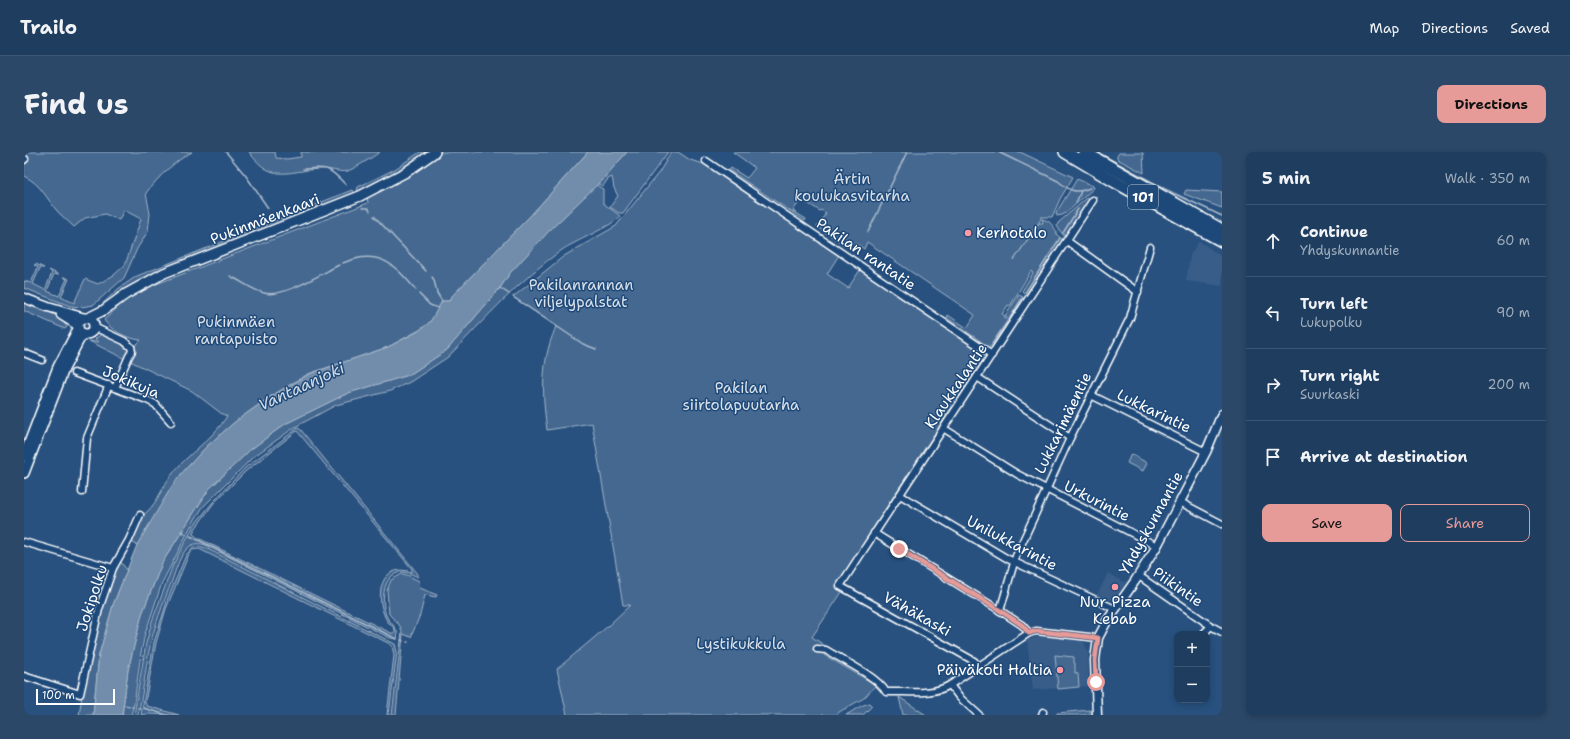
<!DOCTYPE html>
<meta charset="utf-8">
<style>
body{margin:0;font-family:"Shantell Sans",sans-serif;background:#2b4868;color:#f1f3f6}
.controls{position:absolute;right:12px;bottom:12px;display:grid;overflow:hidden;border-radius:8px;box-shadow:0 2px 6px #0003}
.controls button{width:36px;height:36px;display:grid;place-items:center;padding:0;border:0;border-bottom:1px solid #3c5674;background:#1e3d5f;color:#f1f3f6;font:20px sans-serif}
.scale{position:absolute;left:12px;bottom:10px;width:79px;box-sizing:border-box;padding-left:4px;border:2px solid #fff;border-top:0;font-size:11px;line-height:14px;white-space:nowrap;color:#fff;-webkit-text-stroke:3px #1f4a7a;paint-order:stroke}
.stop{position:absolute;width:12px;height:12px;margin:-9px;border:3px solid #e69b98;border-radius:50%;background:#fff}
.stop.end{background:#e69b98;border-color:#fff;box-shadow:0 1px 4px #0008}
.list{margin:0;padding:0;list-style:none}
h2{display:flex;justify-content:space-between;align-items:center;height:52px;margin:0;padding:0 16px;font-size:17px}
h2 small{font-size:13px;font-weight:400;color:#a1aebd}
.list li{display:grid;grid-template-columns:26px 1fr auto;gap:12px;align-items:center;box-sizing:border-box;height:72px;padding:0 16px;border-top:1px solid #3c5674}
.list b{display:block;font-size:15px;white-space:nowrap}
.list p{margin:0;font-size:13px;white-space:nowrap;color:#a1aebd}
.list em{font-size:13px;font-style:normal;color:#a1aebd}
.actions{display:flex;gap:8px;padding:12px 16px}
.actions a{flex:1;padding:9px 0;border:1px solid #e69b98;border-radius:8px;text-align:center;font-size:14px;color:#e69b98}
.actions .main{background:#e69b98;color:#111}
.icon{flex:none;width:22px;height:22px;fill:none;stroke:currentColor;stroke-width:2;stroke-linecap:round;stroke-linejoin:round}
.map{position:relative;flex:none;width:1198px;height:563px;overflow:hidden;border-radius:8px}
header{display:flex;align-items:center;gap:24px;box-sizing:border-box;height:56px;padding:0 20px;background:#1e3d5f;border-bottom:1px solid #3c5674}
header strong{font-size:19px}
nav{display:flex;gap:22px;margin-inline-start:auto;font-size:14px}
.intro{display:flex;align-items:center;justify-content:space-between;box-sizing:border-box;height:96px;padding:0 24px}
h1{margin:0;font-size:28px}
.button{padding:10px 18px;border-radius:8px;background:#e69b98;color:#111;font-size:14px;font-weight:700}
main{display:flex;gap:24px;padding:0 24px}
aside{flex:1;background:#1e3d5f;border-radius:8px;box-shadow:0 2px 6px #0003}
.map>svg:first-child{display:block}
.built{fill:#375d88}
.green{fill:#446890;stroke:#a2b4c8;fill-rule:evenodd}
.water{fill:#718dab;stroke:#aabbcd}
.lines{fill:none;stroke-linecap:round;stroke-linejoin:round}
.stream{stroke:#aabbcd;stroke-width:1.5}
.street-casing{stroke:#fff;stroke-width:9}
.secondary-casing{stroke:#fff;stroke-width:11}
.primary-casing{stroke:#fff;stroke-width:12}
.highway-casing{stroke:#fff;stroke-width:14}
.street{stroke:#1f4a7a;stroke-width:6}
.secondary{stroke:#1f4a7a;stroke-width:8}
.primary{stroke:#1f4a7a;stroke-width:9}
.highway{stroke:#1f4a7a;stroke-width:11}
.route{stroke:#e69b98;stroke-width:5}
.poi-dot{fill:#ff9aa2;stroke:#1f4a7a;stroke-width:1.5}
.labels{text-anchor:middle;stroke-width:3;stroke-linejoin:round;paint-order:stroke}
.shield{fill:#1f4a7a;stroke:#bcc9d7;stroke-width:1}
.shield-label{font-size:14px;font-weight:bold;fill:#fff}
.park-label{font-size:15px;fill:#dae1e9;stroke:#1f4a7a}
.street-label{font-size:15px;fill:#fff;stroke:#1f4a7a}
.poi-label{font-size:15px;fill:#fff;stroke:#1f4a7a;text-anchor:start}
.water-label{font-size:16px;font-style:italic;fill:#d4dde6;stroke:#1f4a7a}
</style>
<header>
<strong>Trailo</strong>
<nav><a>Map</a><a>Directions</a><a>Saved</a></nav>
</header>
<div class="intro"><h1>Find us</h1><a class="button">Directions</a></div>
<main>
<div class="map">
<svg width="1198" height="563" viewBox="0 0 1198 563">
<rect width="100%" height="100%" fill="#28517f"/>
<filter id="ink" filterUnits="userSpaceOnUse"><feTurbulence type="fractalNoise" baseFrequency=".025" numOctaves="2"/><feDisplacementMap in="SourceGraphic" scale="8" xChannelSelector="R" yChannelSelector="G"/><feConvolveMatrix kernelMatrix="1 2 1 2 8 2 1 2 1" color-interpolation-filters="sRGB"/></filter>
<g filter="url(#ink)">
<g class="built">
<path d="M1175,89L1198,105V134L1162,129L1166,103Z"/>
<path d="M1084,421L1100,430L1104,428L1091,446L1087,448L1073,443Z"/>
<path d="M1016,484L1055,488L1060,490L1064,500L1065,534L1009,538L1003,488Z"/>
</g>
<g class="green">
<path d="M0,0H168C150,10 135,24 122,41L126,62L124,79L113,97L100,126L69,153L58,155L46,154L0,136V129L7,131L14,115L10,113L12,112L20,116H16L9,132L21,138L28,121L25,118L34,122V123L30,122L23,139L35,144L43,127L39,125H40L45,127L37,145L50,151L61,127L74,132L90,123L101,113L117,67L100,58L95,68L81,62L61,66L50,75C45,70 39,65 34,60C21,45 18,33 0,24Z"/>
<path d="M225,0H251L252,6L263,7L277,5V0H356C347,6 335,14 324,19C318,21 307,17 300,17C265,17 250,34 225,0Z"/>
<path d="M396,0H405L373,21L336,39L333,38L334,35L371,17Z"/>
<path d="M416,0H564L507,63L428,144L425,149H420L406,170L399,176L364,195L284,222L247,244L212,269L183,294L158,321L113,393L109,391L108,387L117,364C131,357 137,337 146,325C162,302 189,288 203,264L198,262L168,239L106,209L111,194L117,188C104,187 86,178 80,168L102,148L122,136L344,51L343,45C370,33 393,19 416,0Z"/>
<path d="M603,0H644L599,61H595L586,55L594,44L590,36L588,25L584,27L579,34L574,32Z"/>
<path d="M647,0H654L666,8L680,12L815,103L803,122L824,136L836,118L962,203L858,362L813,435L818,440L788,485L803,495L800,503L852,533L840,546L815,560L813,563H543L533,517L584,474L606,453H599L568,271L523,278C519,250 517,222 525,194C527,187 530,180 532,174L489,145L540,104L592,74L636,19Z"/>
<path d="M709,0H996L1049,25L1036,47L1028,65H1017V67L990,108L1015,71H1019L1018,67C1027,69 1028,73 1033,80L1032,82L1039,88L1002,143L998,139L1009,121L1007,119L986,154L984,153L978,162L981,164L995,143L999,145V149L986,168L981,165L980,166L985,170L969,193L965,195L923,166L924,163L943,176L951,163L843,90L840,97L831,91L827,97L793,75L802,61L797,58L796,59L777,47L769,59L782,67L781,69L705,18L707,16L723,26L731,16Z"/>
<path d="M1095,1H1119L1120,21L1093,7V4Z"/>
<path d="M1053,27L1069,34L1070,36L1042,61L1038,63L1033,64L1032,61Z"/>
<path d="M572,33L579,37V51L596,64C591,73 549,90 538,98C496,127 460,168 424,205L386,230L366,239L312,253L271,275L229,305L179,355L167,374L138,431L121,482L117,501L110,552L107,563H98L104,518L118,462L138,411L185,337L226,298L261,272L324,241L385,223L423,198L476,136L486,121L524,80Z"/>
<path d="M328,38L331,42L154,112L74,158L73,157L94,137L113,124Z"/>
<path d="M1162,38L1198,40V56L1160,42Z"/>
<path d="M1063,46L1066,48L1042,83H1039L1033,74L1034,71Z"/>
<path d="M0,150C14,155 35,161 43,175L41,177L0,159Z"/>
<path d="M79,181L103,193L105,198L101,207L65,189L74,190L71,187Z"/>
<path d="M274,276L277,278L394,422V425C385,421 377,417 368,424C358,432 358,452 362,463C366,472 376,476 373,487L366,486L181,393C160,385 153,415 148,429C139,452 130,475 125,499C121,520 119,542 114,563H110L122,491L128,469L149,413L170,373L189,350L222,315ZM273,279L388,417V420C356,410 351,443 361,465C363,470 367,473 371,477V481H367L174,386L169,382L171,377L189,352L222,319Z"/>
<path d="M1107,302L1123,311L1119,319L1103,311Z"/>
<path d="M175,394L182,396L371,492L373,500L365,563H363L370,503L368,494L364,491L175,397L168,398L165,402L142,457L132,491L121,551L123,554L155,563L122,562L117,563L130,490L144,446L162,403L169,395Z"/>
<path d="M96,409L103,418L89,453L75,503L69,563H55C62,512 76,462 93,413Z"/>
<path d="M378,422L383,423L395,429L396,436L413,443L412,445L401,443L396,463L387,485L379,482L372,563H368L378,480L376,474L365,462L363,438L367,428Z"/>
<path d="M1031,503L1050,505V511H1051V521L1054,522L1055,535L1034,537Z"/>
<path d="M875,545L902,563H879Z"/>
<path d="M845,551L848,554L839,563H822L837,554Z"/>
<path d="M1066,558V563H1033V561Z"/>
</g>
<path class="water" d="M564,0H603L580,26L524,80L486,121L476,136L423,198L385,223L324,241L261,272L226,298L185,337L138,411L118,462L104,518L98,563H69L75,503L89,453L113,393L148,334L158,321L183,294L212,269L246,245L285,222L364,195L393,180L406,170L418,149H425L428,144L507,63Z"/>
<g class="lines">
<g class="stream">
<path d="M202,0L222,24L244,56"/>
<path d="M974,0L1034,29C1046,39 1051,42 1066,36"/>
<path d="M1073,0L1141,37L1198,64"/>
<path d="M279,17C304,15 305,15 322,33"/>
<path d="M1052,51L1057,39"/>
<path d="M338,56H344L346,59"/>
<path d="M350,64L402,119"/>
<path d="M844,80L883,0"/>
<path d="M1039,81L1054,57"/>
<path d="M319,111C355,96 370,112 392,138"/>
<path d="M206,124C217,129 228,138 240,141C259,146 297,122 315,113"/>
<path d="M408,125L410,128L413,141L418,149"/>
<path d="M476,136L485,142"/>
<path d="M1001,141L1036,86"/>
<path d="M395,142L406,153L414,156"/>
<path d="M489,145L559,192L572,197"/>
<path d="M986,166L998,146"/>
<path d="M968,192L983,170"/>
<path d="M157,379L162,382"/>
<path d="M166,384L373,487"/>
<path d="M377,488L379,489"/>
<path d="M383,490H384"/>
<path d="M100,553L109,555"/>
<path d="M114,556H116"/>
<path d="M119,556L143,563"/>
</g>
<g class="street-casing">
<g id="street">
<path d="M0,8L1,7"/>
<path d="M682,9L968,203"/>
<path d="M1043,89L1114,140"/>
<path d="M70,175L100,189L107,195L108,199L105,204L91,236"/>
<path d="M0,201L18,208"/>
<path d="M50,221L123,248L131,252L147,270"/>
<path d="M953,225L1046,286"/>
<path d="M1067,243L1182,300"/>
<path d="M919,276L993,322L1133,394"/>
<path d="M58,340L63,286L85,233"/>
<path d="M876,343L984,407L1091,457"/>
<path d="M1156,350L1198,372"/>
<path d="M850,381L972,456L998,473L1005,481"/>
<path d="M0,390L89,416"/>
<path d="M1115,424L1187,474L1198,480"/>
<path d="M976,459L992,404L1046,286L1106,166L1126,95"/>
<path d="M1179,482L1187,474"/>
<path d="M793,497L802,498C817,507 854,525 862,540C883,539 907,544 926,533L1005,481L1012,479L1074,486"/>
<path d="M955,515L950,509L816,434L1069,48"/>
<path d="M0,524L56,542L75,457L89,416L105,388L116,363"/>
<path d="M926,533L935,545L955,563"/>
<path d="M1018,563L1019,560"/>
</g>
</g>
<g class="secondary-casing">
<g id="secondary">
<path d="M0,146L24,155L61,166"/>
<path d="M37,163L53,173"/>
<path d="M1073,563L1071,508L1074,486L1083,469L1111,429L1133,394L1182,300L1198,262"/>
</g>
</g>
<g class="primary-casing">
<g id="primary">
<circle cx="62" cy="174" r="8"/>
<path d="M64,166L80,158L102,142L140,121L336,44L382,20L411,0"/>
<path d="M0,304L34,215L54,177"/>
<path d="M0,321L40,217L55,188L60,182"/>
</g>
</g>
<g class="highway-casing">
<g id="highway">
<path d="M1041,0L1093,31L1198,89"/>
<path d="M1060,0L1198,78"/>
</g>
</g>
<use href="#street" class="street"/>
<use href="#secondary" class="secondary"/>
<use href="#primary" class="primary"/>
<use href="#highway" class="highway"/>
</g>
</g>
<g class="lines" filter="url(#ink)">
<path class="route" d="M875,397L972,456L998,473L1005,481L1012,479L1074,486L1071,508L1072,530"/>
</g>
<g class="poi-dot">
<circle cx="944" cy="81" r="4"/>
<circle cx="1091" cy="435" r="4"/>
<circle cx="1036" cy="518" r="4"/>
</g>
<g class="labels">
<rect class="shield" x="1104" y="33" width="30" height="24" rx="3"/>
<g class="shield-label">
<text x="1119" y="50">101</text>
</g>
<g class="park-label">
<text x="828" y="32">Ärtin<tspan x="828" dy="17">koulukasvitarha</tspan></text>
<text x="557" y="138">Pakilanrannan<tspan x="557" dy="17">viljelypalstat</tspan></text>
<text x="212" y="175">Pukinmäen<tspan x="212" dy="17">rantapuisto</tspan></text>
<text x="717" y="241">Pakilan<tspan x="717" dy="17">siirtolapuutarha</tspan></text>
<text x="717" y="497">Lystikukkula</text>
</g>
<g class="street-label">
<text transform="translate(241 67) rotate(-21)" y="5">Pukinmäenkaari</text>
<text transform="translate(842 102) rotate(34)" y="5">Pakilan rantatie</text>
<text transform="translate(107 230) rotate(23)" y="5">Jokikuja</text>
<text transform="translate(932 234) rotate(-56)" y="5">Klaukkalantie</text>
<text transform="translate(1130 259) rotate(26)" y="5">Lukkarintie</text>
<text transform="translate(1039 271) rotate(-64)" y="5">Lukkarimäentie</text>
<text transform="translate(1073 349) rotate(27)" y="5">Urkurintie</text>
<text transform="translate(1127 371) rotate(-61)" y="5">Yhdyskunnantie</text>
<text transform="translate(988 391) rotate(28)" y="5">Unilukkarintie</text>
<text transform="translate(1154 435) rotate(35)" y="5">Piikintie</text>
<text transform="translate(68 446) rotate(-72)" y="5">Jokipolku</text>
<text transform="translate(893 462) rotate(29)" y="5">Vähäkaski</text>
</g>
<g class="poi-label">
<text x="952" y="86">Kerhotalo</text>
<text x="1091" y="455" text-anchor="middle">Nur Pizza<tspan x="1091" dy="17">Kebab</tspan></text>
<text x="1028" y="523" text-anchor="end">Päiväkoti Haltia</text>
</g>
<g class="water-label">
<text transform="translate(277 234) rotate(-25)" y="6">Vantaanjoki</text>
</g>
</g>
</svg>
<div class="controls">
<button>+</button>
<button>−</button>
</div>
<div class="scale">100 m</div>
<div class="stop" style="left:1072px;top:530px"></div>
<div class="stop end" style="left:875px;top:397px"></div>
</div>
<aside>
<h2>5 min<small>Walk · 350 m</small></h2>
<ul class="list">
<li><svg class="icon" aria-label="ahead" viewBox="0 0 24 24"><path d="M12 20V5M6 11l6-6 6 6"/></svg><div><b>Continue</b><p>Yhdyskunnantie</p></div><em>60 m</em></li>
<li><svg class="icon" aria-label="left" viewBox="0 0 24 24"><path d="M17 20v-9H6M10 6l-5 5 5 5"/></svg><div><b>Turn left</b><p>Lukupolku</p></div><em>90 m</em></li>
<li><svg class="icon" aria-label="right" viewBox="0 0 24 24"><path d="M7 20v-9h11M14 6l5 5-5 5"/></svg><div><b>Turn right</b><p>Suurkaski</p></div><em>200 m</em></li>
<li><svg class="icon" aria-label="arrive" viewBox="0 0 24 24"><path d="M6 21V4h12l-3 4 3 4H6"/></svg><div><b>Arrive at destination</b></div></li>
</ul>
<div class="actions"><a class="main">Save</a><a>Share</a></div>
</aside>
</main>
